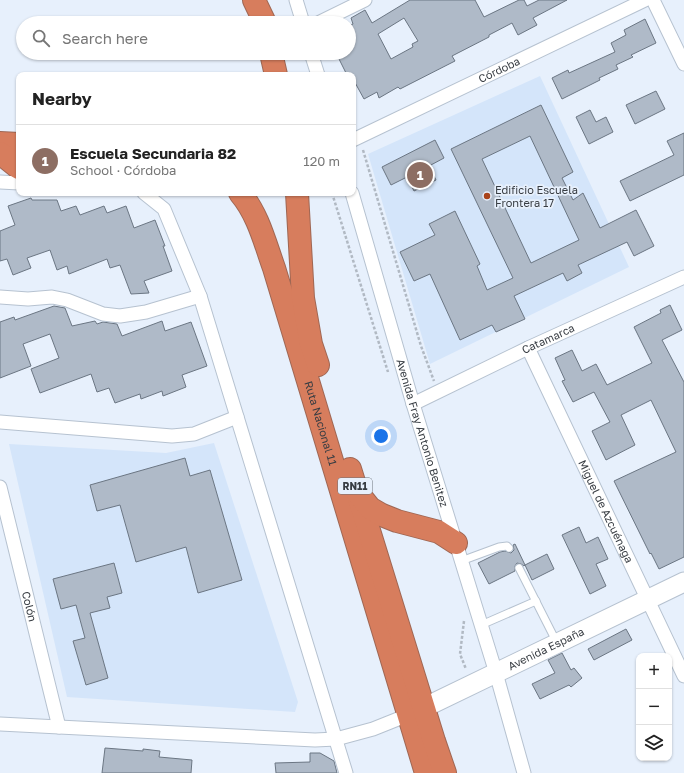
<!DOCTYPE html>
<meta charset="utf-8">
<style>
body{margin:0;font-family:"Golos Text",sans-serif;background:#f2f2f2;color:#222}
.controls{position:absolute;right:12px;bottom:12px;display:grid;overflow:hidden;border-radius:8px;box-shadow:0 1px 3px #0004}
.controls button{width:36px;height:36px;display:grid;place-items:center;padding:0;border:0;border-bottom:1px solid #e0e0e0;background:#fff;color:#222;font:20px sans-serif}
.you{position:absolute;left:381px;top:436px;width:14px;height:14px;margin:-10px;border:3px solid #fff;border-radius:50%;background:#1a73e8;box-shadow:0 0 0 6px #1a73e833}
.badge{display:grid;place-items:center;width:26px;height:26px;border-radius:50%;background:#a9431a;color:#fff;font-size:13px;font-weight:700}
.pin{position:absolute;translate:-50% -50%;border:2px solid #fff;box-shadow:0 1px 4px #0006}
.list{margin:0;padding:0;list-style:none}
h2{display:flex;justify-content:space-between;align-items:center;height:52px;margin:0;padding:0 16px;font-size:17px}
h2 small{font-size:13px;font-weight:400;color:#767676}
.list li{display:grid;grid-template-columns:26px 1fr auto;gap:12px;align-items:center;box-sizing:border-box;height:72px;padding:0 16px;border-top:1px solid #e0e0e0}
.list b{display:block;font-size:15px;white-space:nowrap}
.list p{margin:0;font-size:13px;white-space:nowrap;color:#767676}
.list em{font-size:13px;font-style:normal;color:#767676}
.icon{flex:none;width:22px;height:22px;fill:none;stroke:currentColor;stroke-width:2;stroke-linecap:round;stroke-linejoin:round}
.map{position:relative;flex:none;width:684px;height:773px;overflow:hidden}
.search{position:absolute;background:#fff;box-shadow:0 1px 3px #0004;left:16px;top:16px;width:340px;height:44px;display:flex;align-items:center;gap:10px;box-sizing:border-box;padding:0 14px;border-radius:22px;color:#767676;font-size:15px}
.panel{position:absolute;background:#fff;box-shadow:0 1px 3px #0004;left:16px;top:72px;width:340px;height:124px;border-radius:8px}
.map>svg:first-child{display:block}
.built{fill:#d4e5fa}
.building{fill:#afbac8;stroke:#6b7683;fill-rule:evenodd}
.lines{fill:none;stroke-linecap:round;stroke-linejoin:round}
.lane-casing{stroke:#b6c2d0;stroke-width:9}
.street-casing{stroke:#b6c2d0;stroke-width:15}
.secondary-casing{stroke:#b6c2d0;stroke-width:21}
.highway-casing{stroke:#9f6754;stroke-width:24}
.path{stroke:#b1b9c3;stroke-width:2.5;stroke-dasharray:3 2;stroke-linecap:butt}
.lane{stroke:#fff;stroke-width:7}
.street{stroke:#fff;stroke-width:13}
.secondary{stroke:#fff;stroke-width:19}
.highway{stroke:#d77d5d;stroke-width:22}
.poi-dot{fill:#a9431a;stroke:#e7f0fc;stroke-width:1.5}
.labels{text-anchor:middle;stroke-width:3.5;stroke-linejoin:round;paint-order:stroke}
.shield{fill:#e7f0fc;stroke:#6c737a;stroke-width:1}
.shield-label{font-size:10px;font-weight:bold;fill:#383d43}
.street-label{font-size:11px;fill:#383d43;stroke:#e7f0fc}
.poi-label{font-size:11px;fill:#383d43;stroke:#e7f0fc;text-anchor:start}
</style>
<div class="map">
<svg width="684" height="773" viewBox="0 0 684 773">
<rect width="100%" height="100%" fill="#e7f0fc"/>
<g class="built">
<path d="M540,76L629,267L430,364L368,154Z"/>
<path d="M214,443L298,702L295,712L67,697L9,444L166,453Z"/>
</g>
<g class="building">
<path d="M410,0H475L484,17L519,0H524L527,6L539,0H567L533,18L537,25L518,35L512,23L489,35V37L452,56L455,61L400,89L398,87L379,98L377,92L364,99L353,79V75H351L350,73L347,75L338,57L349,53V26L353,24L351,18L365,10L372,23ZM404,18L418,41L412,44L413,47L391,59L378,34Z"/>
<path d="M645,19L656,43L631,55L633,57L616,65L618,69L599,78L600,80L562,99L552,78L568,70L569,73L615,52L611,43L626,35L624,30Z"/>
<path d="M656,91L665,109L635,124L626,105Z"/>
<path d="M541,105L573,172L562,178L573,200L583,193L600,228L636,210L654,246L634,256L627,242L578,265L582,273L567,281L563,273L514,296L525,319L496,332L492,325L460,340L430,274L414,281L400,252L435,235L429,224L455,211L480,264L477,266L487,290L513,278L451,149ZM530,136L579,240L531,263L482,159Z"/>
<path d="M590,110L596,122L606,117L613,132L589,144L576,117Z"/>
<path d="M684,133V175L630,201L620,181L674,155L667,141Z"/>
<path d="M435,140L444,158L429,166L436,180L414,191L407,177L391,185L382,167Z"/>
<path d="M31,198L32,200H57L61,211L76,206L80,215L104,206L107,213L126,206L134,228L155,220L165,246H163L172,271L144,281L149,293L131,294L120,265L110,268L107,259L69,274L67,266L57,270L50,250L27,258L31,268L13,275L7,259L0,261V231L15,225L8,206Z"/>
<path d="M670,305L682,330L662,340L684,382V557L659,569L651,553L650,554L614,481L676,452L651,400L621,415L635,445L606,460L592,431L610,422L594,392L573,402L562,381L565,380L555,358L572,350L582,371L596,364L607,385L652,363L634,327L661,313L660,310Z"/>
<path d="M54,306L65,308L72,326L95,321L97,324L103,322L117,324L122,336L162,321L165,331L191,322L207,366L182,375L186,387L163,396L162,391L141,399L140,394L115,403L109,388L97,392L91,374L40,393L31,369L59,358L50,334L23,344L31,366L0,378V322L14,317L15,320Z"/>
<path d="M185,458L190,476L210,470L242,580L198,593L186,547L136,562L120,505L97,511L90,485Z"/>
<path d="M579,527L586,543L598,537L608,559L596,564L606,586L590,594L562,535Z"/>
<path d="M515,544L525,565L524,566L521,564L517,563L515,566V571L489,584L478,563L500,552L505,551L511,553L514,550L513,545Z"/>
<path d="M547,554L554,569L532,580L525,565Z"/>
<path d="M114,563L122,593L107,597L110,608L90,613L108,678L86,685L73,641L85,638L76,605L61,609L53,579Z"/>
<path d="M626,629L632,640L594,660L588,649Z"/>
<path d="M562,653L571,670L574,668L582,678L571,687L569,685L540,699L532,684L555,673L548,660Z"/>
<path d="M105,748L143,751V749L160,751L159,757L192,760L191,773H102Z"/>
<path d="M310,753H320L334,761L337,773H276L275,763L310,762Z"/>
</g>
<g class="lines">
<g class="lane-casing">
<g id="lane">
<path d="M461,561L499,547L507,546L509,548"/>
<path d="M519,568L557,643"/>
<path d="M481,625L536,601"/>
</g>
</g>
<g class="street-casing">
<g id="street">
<path d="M296,0L303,23"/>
<path d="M653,0L684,64"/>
<path d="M318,23L365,0"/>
<path d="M311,53L318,75"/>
<path id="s1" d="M353,140L645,0"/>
<path d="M0,182L19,183"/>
<path d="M144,193L164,209L200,296L346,773"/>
<path id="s2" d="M352,193L413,404L496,673L524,773"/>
<path d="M0,297L28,299L52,297L67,300L103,314L120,316L146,312L200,296"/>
<path id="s3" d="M528,348L684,676"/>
<path id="s4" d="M413,404L528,348L684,277"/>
<path d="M0,422L172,436L194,434L237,417"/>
<path id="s5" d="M0,487L59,727"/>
<path d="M0,724L315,740L336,739L373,729L408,715"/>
</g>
</g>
<g class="secondary-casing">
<g id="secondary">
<path id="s6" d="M411,714L684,582"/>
</g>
</g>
<g class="highway-casing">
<g id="highway">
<path d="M254,0L265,23"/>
<path d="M271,53L276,75"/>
<path d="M0,143L19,144"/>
<path d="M0,153L19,168"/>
<path id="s7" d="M240,193C258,214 265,243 274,268L426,773"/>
<path d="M297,193L303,298L311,344L318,365"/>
<path d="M350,469L434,741L445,773"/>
<path d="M358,493L370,508L382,515L397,521L439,532L456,543"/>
</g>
</g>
<g class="path">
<path d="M363,150L421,346L434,381"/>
<path d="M332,193L388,372"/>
<path d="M464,621L460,654L466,669"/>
</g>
<use href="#lane" class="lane"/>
<use href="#street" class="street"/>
<use href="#secondary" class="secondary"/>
<use href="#highway" class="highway"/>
</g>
<circle class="poi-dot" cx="487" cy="196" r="4"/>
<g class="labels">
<rect class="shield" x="338" y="478" width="34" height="16" rx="3"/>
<g class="shield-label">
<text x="355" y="490">RN11</text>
</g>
<g class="street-label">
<text dy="4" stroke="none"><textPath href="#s1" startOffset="162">Córdoba</textPath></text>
<text dy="4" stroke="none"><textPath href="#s4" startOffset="150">Catamarca</textPath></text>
<text dy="4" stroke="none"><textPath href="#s7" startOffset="245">Ruta Nacional 11</textPath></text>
<text dy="4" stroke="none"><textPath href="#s2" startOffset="250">Avenida Fray Antonio Benitez</textPath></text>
<text dy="4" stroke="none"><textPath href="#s3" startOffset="181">Miguel de Azcuénaga</textPath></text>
<text dy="4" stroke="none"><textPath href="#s5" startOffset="123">Colón</textPath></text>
<text dy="4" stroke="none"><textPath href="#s6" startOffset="150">Avenida España</textPath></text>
</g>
<g class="poi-label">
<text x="495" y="194">Edificio Escuela<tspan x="495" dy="13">Frontera 17</tspan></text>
</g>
</g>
</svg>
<div class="controls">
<button>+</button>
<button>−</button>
<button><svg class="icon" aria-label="layers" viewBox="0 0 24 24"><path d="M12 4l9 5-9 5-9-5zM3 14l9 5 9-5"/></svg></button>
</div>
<div class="you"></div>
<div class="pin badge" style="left:420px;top:175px;background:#8d6e63">1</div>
<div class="search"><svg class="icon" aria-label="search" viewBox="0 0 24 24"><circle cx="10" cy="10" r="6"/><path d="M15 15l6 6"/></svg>Search here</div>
<section class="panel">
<h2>Nearby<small></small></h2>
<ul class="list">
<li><span class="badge" style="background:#8d6e63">1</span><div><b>Escuela Secundaria 82</b><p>School · Córdoba</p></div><em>120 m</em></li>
</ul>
</section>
</div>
